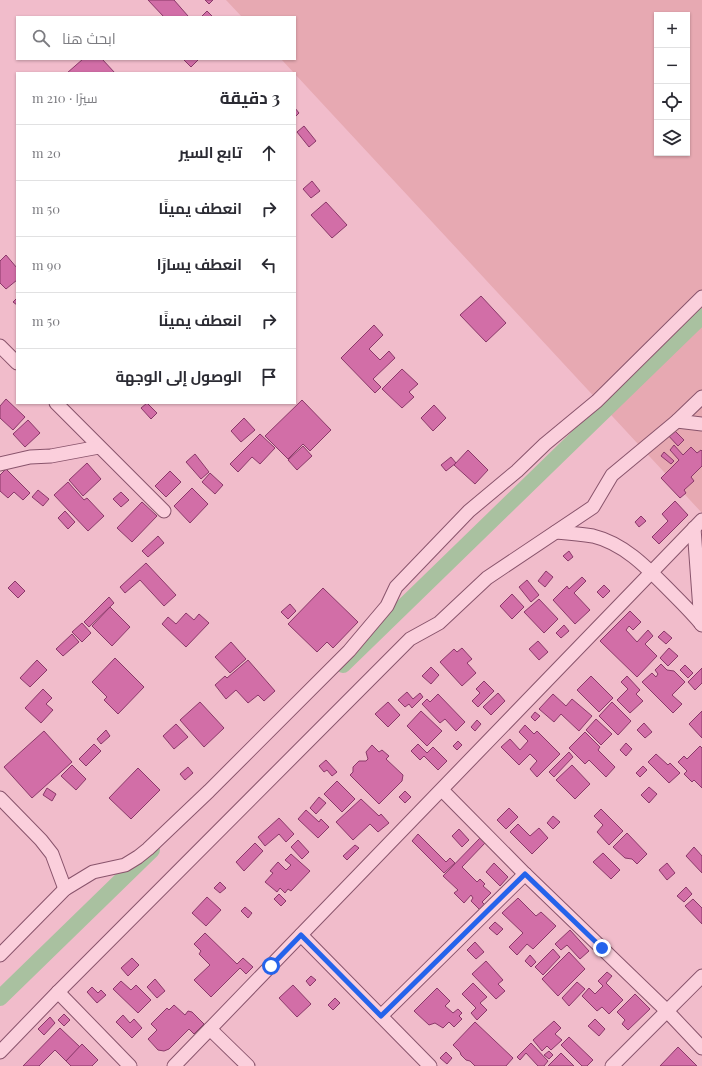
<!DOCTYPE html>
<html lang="ar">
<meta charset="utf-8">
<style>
body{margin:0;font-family:"Playfair Display",Cairo,serif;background:#f2f2f3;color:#2b2b33;direction:rtl}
.controls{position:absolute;right:12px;top:12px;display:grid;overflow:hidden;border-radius:0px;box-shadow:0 1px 3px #0004}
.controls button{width:36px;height:36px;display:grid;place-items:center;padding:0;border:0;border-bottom:1px solid #e1e1e2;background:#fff;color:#2b2b33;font:20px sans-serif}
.stop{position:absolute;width:12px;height:12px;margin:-9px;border:3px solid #2563eb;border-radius:50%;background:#fff}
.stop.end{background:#2563eb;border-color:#fff;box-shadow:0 1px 4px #0008}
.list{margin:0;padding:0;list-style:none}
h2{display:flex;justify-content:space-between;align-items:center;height:52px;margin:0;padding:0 16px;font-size:17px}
h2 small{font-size:13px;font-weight:400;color:#7c7c81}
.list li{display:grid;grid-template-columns:26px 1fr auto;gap:12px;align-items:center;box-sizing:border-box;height:56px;padding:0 16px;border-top:1px solid #e1e1e2}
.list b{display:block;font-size:15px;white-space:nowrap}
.list em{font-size:13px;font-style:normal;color:#7c7c81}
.icon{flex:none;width:22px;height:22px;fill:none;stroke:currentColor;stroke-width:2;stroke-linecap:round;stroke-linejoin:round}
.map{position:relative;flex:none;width:702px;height:1066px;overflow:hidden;direction:ltr}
.search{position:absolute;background:#fff;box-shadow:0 1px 3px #0004;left:16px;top:16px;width:280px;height:44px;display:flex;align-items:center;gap:10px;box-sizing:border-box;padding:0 14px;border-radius:0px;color:#7c7c81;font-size:15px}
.panel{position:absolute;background:#fff;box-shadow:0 1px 3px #0004;left:16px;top:72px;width:280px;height:332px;border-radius:0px;direction:rtl}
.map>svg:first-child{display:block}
.farmland{fill:#e7a9b2;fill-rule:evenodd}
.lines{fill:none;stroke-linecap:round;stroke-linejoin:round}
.canal{stroke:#a9c1a0;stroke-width:16}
.building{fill:#d26ea7;stroke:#8a3869}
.street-casing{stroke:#89546c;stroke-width:15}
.street{stroke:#fbcfdc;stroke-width:13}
.route{stroke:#2563eb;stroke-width:5}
</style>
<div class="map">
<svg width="702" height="1066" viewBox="0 0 702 1066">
<rect width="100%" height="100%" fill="#f1bccb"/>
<path class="farmland" d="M226,0H702V513L281,59H295V17H242ZM657,15H687V153H657Z"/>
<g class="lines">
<g class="canal">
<path d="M343,665L702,316"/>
<path d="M0,998L152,850"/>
</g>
</g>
<g class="building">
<path d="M148,0H174L188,16L186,17H164Z"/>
<path d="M205,0H213L209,4Z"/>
<path d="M207,11L213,17H201Z"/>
<path d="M83,59H102L115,73H67Z"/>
<path d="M185,59H199L191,67L184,60Z"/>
<path d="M295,108L299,113L295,117Z"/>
<path d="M304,126L316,141L309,147L297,132Z"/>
<path d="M312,181L320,191L311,198L303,189Z"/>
<path d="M326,202L347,225L332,238L311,215Z"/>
<path d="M6,255L17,268V280L6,289L0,283V261Z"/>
<path d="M481,296L506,323L486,342L460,315Z"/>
<path d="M17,298V305L13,302Z"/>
<path d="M374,325L383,335L369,349L380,360L389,351L395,358L373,379L381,387L375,393L341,358Z"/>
<path d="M402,369L418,384L409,392L414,397L402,408L382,389Z"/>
<path d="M6,399L25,417L13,430L0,418V406Z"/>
<path d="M302,400L331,430L310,451L303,444L288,459L265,436Z"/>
<path d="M147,403L157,413L151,419L141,408Z"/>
<path d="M434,405L446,418L433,431L421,418Z"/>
<path d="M244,418L255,430L241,442L231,431Z"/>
<path d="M28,420L40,433L25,447L13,434Z"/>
<path d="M672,428L684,440L678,446L666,433Z"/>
<path d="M260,434L275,448L260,464L252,457L238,472L230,464Z"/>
<path d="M674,445L683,455L691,447L697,453L701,450L702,451V466L691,477L694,481L684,490L686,493L680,498L661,478L679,460L670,450Z"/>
<path d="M303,446L312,456L297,470L288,460Z"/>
<path d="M468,450L488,470L475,484L454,465Z"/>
<path d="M664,452L674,461L671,464L661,456Z"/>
<path d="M195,454L209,472L201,479L186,462Z"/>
<path d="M451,457L456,463L446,471L441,465Z"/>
<path d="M87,463L101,479L83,496L69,480Z"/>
<path d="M6,469L30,493L23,500L14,492L8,498L0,491V475Z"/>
<path d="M170,471L181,482L166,497L155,486Z"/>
<path d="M210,473L223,485L215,494L202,482Z"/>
<path d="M68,482L84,500L87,498L104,516L88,531L54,495Z"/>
<path d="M192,488L208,504L190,523L174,506Z"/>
<path d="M38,490L49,499L43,506L32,497Z"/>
<path d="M121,492L129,500L121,507L113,499Z"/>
<path d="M675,501L688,515L659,544L652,537L668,521L662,514Z"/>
<path d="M142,502L157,516L132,542L117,528Z"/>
<path d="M65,511L75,522L68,529L58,518Z"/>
<path d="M641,516L646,521L639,527L635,522Z"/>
<path d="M158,536L164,543L148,557L142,551Z"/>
<path d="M569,551L573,557L568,561L563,556Z"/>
<path d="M146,563L176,595L164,606L140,580L125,593L120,587Z"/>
<path d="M546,571L553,577L545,587L538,581Z"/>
<path d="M582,577L586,581L574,593L590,610L575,624L553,600L567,586L569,589Z"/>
<path d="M527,580L539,595L531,602L519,587Z"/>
<path d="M15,581L25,591L18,598L8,588Z"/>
<path d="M604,585L610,591L603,598L597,592Z"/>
<path d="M323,588L358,622L333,648L327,642L317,652L288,624Z"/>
<path d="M512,594L524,607L512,619L500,606Z"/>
<path d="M109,597L114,603L89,627L84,622Z"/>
<path d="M539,599L558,619L544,633L524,612Z"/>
<path d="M290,604L296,611L288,619L281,612Z"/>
<path d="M110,607L130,627L112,646L92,626Z"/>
<path d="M630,611L641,622L633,630L629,626L626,630L637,642L648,630L653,636L645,644L657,656L637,677L600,641Z"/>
<path d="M186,613L194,620L199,614L209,623L186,647L162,624L168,617L176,624Z"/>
<path d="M82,623L91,633L82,642L72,632Z"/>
<path d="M564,625L569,631L561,638L556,633Z"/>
<path d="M664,631L672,638L666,644L658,637Z"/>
<path d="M72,634L79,642L63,656L56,649Z"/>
<path d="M538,641L548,652L539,660L529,649Z"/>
<path d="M231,642L246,659L230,673L215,657Z"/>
<path d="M462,648L472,659L467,663L476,673L462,686L440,662L454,649L457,652Z"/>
<path d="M669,648L678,656L668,666L660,658Z"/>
<path d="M115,658L144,687L118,714L104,700L107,697L92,682Z"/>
<path d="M37,660L47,670L30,687L20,678Z"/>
<path d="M248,660L275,691L264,701L258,695L248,703L236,690L226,699L215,685L225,676L227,678Z"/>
<path d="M661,664L667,670L674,671L685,682L672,695L682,704L673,713L642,682L652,673L656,677L658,674L655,670Z"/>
<path d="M685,665L693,673L688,678L680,670Z"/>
<path d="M431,667L439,675L431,684L422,676Z"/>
<path d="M702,668V683L695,690L688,682Z"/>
<path d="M591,676L613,698L599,712L577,690Z"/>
<path d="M627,676L640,690L636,694L643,701L630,713L617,700L628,689L621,682Z"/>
<path d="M484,681L494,691L478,707L472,701L480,693L476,689Z"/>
<path d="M43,689L52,698L46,704L53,710L41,723L25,708Z"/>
<path d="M407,692L413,699L420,693L423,697L412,708L409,704L405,707L398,700Z"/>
<path d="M498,693L505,701L491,715L483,707Z"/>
<path d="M438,694L465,722L456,731L445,719L440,723L422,704L427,699L430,702Z"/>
<path d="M553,694L566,706L572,699L592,716L579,731L561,714L554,722L539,709Z"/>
<path d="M200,702L224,728L204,747L180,720Z"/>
<path d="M388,702L400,715L388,727L375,714Z"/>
<path d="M612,702L631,721L618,735L599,716Z"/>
<path d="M421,711L442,731L427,746L407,726Z"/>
<path d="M702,711V738L689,724Z"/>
<path d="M535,712L540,716L535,721L531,717Z"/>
<path d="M596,719L612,734L601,745L586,730Z"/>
<path d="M477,720L481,724L475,731L471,727Z"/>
<path d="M644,723L652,732L645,738L637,730Z"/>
<path d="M176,724L188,737L174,749L163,736Z"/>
<path d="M525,725L534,734L537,731L560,754L537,777L530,769L537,761L530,754L519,765L501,747L510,739L520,750L528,741L519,732Z"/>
<path d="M106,730L110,736L101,744L97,739Z"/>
<path d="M44,731L72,762L32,798L4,767Z"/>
<path d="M585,732L600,747L598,750L615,767L606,777L589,760L585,764L569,748Z"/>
<path d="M458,741L462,745L457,750L453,746Z"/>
<path d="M626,743L632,749L626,756L620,750Z"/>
<path d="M94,744L101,751L86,766L79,759Z"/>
<path d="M418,744L427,753L433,747L447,761L438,770L424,756L420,760L411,751Z"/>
<path d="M372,745L379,752L382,750L389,756L386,759L403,775L402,781L379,804L350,775L353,772V767L359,761H366L368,759L366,752Z"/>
<path d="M700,746L702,748V788L694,780L692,782L684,774L687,771L678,762L684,756L687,759Z"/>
<path d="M569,752L573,757L554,777L549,772Z"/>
<path d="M656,754L668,765L670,763L680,773L669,783L648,762Z"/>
<path d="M326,760L337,772L332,776L327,770L324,772L319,766Z"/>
<path d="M72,765L86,779L76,790L61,776Z"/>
<path d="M572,765L590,784L575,799L556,780Z"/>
<path d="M643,766L647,770L640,777L636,773Z"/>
<path d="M188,767L193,773L185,780L180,774Z"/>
<path d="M138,768L160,790L131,819L109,798Z"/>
<path d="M337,781L355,799L342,812L324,794Z"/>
<path d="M649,787L657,794L649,803L641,795Z"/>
<path d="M47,788L56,794L52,801L43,795Z"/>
<path d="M405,791L411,797L405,803L399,797Z"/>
<path d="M319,797L326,803L316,814L310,808Z"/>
<path d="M361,799L379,816L381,814L389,823L378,832L370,824L353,840L336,822Z"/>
<path d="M509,808L518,817L506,829L497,820Z"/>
<path d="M601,809L623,831L609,845L597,832L603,825L594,816Z"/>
<path d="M306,810L319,822L321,819L329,827L318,838L298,819Z"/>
<path d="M553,816L560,822L553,829L547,823Z"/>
<path d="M279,818L294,834L286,842L279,834L265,846L258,837Z"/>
<path d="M518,824L530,836L539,828L548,838L532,854L510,832Z"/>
<path d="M459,829L469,840L462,847L452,836Z"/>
<path d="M627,833L647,854L637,864L632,859L625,858L613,847Z"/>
<path d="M418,834L446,862L450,858L455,863L444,873L412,841Z"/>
<path d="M480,838L485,843L462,867L477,882L480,879L485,884L483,886L491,893L482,902L486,906L481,911L471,901L473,898L471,895L464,903L454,893L458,890L443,876Z"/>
<path d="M298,840L309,852L302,859L291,847Z"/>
<path d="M255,843L263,851L244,871L236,862Z"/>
<path d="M355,845L359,848L347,860L343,856Z"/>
<path d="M694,847L702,856V873L686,856Z"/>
<path d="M603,853L620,870L611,879L593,862Z"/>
<path d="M291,854L310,871L291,891L288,889L285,893L280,888L277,892L265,882L273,873L270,871L278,862L286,870L291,865L285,860Z"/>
<path d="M494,863L508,877L500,886L486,872Z"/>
<path d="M667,863L675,873L667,880L659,870Z"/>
<path d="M220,882L226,888L220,893L214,888Z"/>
<path d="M686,887L692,894L684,902L677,896Z"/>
<path d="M279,894L286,901L281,906L274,899Z"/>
<path d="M207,897L221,910L206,926L192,913Z"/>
<path d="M518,898L536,916L541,912L556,926L533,949L527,944L517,955L509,947L523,933L502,913Z"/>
<path d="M693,899L702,908V924L685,906Z"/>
<path d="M245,907L252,913L248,918L241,911Z"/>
<path d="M495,922L503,929L497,935L489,928Z"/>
<path d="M570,930L589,951L580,959L567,945L561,950L555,944Z"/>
<path d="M205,933L237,964L243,958L253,967L246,974L240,968L211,997L194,980L210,965L199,954L201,951L194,944Z"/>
<path d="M475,942L484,952L476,959L467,950Z"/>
<path d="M553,949L560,957L543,975L535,967Z"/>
<path d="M569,952L585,969L558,996L542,979Z"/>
<path d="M530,955L536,962L531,967L525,961Z"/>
<path d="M132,958L139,965L128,976L121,968Z"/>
<path d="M486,961L503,980L498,984L505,991L496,999L472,974Z"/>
<path d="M607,972L612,976L606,983L623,1000L609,1014L602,1007L597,1011L582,996L589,988L595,994L603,986L598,981Z"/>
<path d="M311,976L316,980L310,986L306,981Z"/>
<path d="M155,979L165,991L157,998L147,987Z"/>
<path d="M121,981L131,990L136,985L151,1000L138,1013L113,989Z"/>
<path d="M577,982L585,989L569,1006L562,998Z"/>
<path d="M473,983L487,997L480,1003L487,1010L477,1020L471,1013L476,1008L462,994Z"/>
<path d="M293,985L311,1004L297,1017L279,998Z"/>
<path d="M92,987L98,993L101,990L106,995L97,1003L87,992Z"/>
<path d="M437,988L450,1001L445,1006L453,1013L458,1009L462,1013L459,1016L462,1019L454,1027L449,1022L443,1028L435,1023L429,1025L414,1011Z"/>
<path d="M635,994L650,1009L628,1030L622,1024L625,1020L617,1012Z"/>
<path d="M335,998L340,1003L333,1010L328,1005Z"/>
<path d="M174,1005L185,1015L188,1011L192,1012L204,1024L194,1034L189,1029L169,1049L164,1051L158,1050L148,1039L157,1030L151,1024L167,1008L169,1010Z"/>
<path d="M64,1014L70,1020L64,1026L58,1020Z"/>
<path d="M123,1015L130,1023L134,1019L142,1028L132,1038L116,1022Z"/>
<path d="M50,1017L55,1023L44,1035L38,1029Z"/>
<path d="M595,1019L605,1029L599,1036L588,1026Z"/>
<path d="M554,1021L561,1028L555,1034L562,1040L551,1050L547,1046L542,1051L533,1040Z"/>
<path d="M475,1022L513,1058L506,1066H475L470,1061L466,1060L461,1055L460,1052L453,1045Z"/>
<path d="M60,1028L80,1047L66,1061L55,1050L39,1066H23Z"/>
<path d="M569,1037L593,1060L587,1066H582L561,1045Z"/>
<path d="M531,1043L548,1061L544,1066H538L526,1053L520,1060L517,1057Z"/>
<path d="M82,1044L98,1060L92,1066H71L66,1061Z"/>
<path d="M678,1047L697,1066H660Z"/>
<path d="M549,1051L553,1055L549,1059L544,1055Z"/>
<path d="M446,1052L452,1058L447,1064L440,1058Z"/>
<path d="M561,1053L574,1066H548Z"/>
</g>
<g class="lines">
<g class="street-casing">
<g id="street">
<path d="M0,346L17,363"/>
<path d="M56,403L164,511"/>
<path d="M677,421L702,424"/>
<path d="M0,464L30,457L51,456L99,447"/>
<path d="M694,528L701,624"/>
<path d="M556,532C569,533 581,534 593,536C626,544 650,571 673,594C683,604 693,614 702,625"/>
<path d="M442,790L525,874L667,1011L702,1048"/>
<path d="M0,798L41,840L52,854L65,889"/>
<path d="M301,935L430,1066"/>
<path d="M0,955L65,889L93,872L125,865L138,857L148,849L209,791L349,651L387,606L396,587L469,511L517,471L545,444L597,401L702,297"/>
<path d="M58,992L130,1066"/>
<path d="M381,1016L525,874"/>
<path d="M210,1029L248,1066"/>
<path d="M0,1052L58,992L410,639L439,623L487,578L593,507L612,475L677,421L702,397"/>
<path d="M174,1066L702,520"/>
<path d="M612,1066L702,976"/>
</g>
</g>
<use href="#street" class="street"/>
</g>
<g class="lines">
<path class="route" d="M271,966L301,935L381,1016L525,874L602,948"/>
</g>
</svg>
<div class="controls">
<button>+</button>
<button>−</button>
<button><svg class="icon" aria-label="locate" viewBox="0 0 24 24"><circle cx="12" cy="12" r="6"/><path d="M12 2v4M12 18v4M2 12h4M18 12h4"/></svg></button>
<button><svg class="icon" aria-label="layers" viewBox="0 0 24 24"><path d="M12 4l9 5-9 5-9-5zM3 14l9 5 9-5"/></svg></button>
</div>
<div class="stop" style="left:271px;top:966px"></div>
<div class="stop end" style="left:602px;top:948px"></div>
<div class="search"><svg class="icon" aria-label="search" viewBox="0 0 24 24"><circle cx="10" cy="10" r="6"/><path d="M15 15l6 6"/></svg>ابحث هنا</div>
<section class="panel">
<h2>3 دقيقة<small>سيرًا · 210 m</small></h2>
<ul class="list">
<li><svg class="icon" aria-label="ahead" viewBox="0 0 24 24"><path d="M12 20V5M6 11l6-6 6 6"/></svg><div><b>تابع السير</b></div><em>20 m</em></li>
<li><svg class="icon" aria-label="right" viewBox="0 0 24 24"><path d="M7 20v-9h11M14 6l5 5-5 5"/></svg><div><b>انعطف يمينًا</b></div><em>50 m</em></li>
<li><svg class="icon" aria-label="left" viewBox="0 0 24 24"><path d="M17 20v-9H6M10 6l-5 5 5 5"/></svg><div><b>انعطف يسارًا</b></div><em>90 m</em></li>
<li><svg class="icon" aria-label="right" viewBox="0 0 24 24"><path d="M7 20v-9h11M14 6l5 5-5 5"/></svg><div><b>انعطف يمينًا</b></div><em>50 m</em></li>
<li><svg class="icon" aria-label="arrive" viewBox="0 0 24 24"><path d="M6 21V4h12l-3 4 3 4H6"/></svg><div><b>الوصول إلى الوجهة</b></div></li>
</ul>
</section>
</div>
